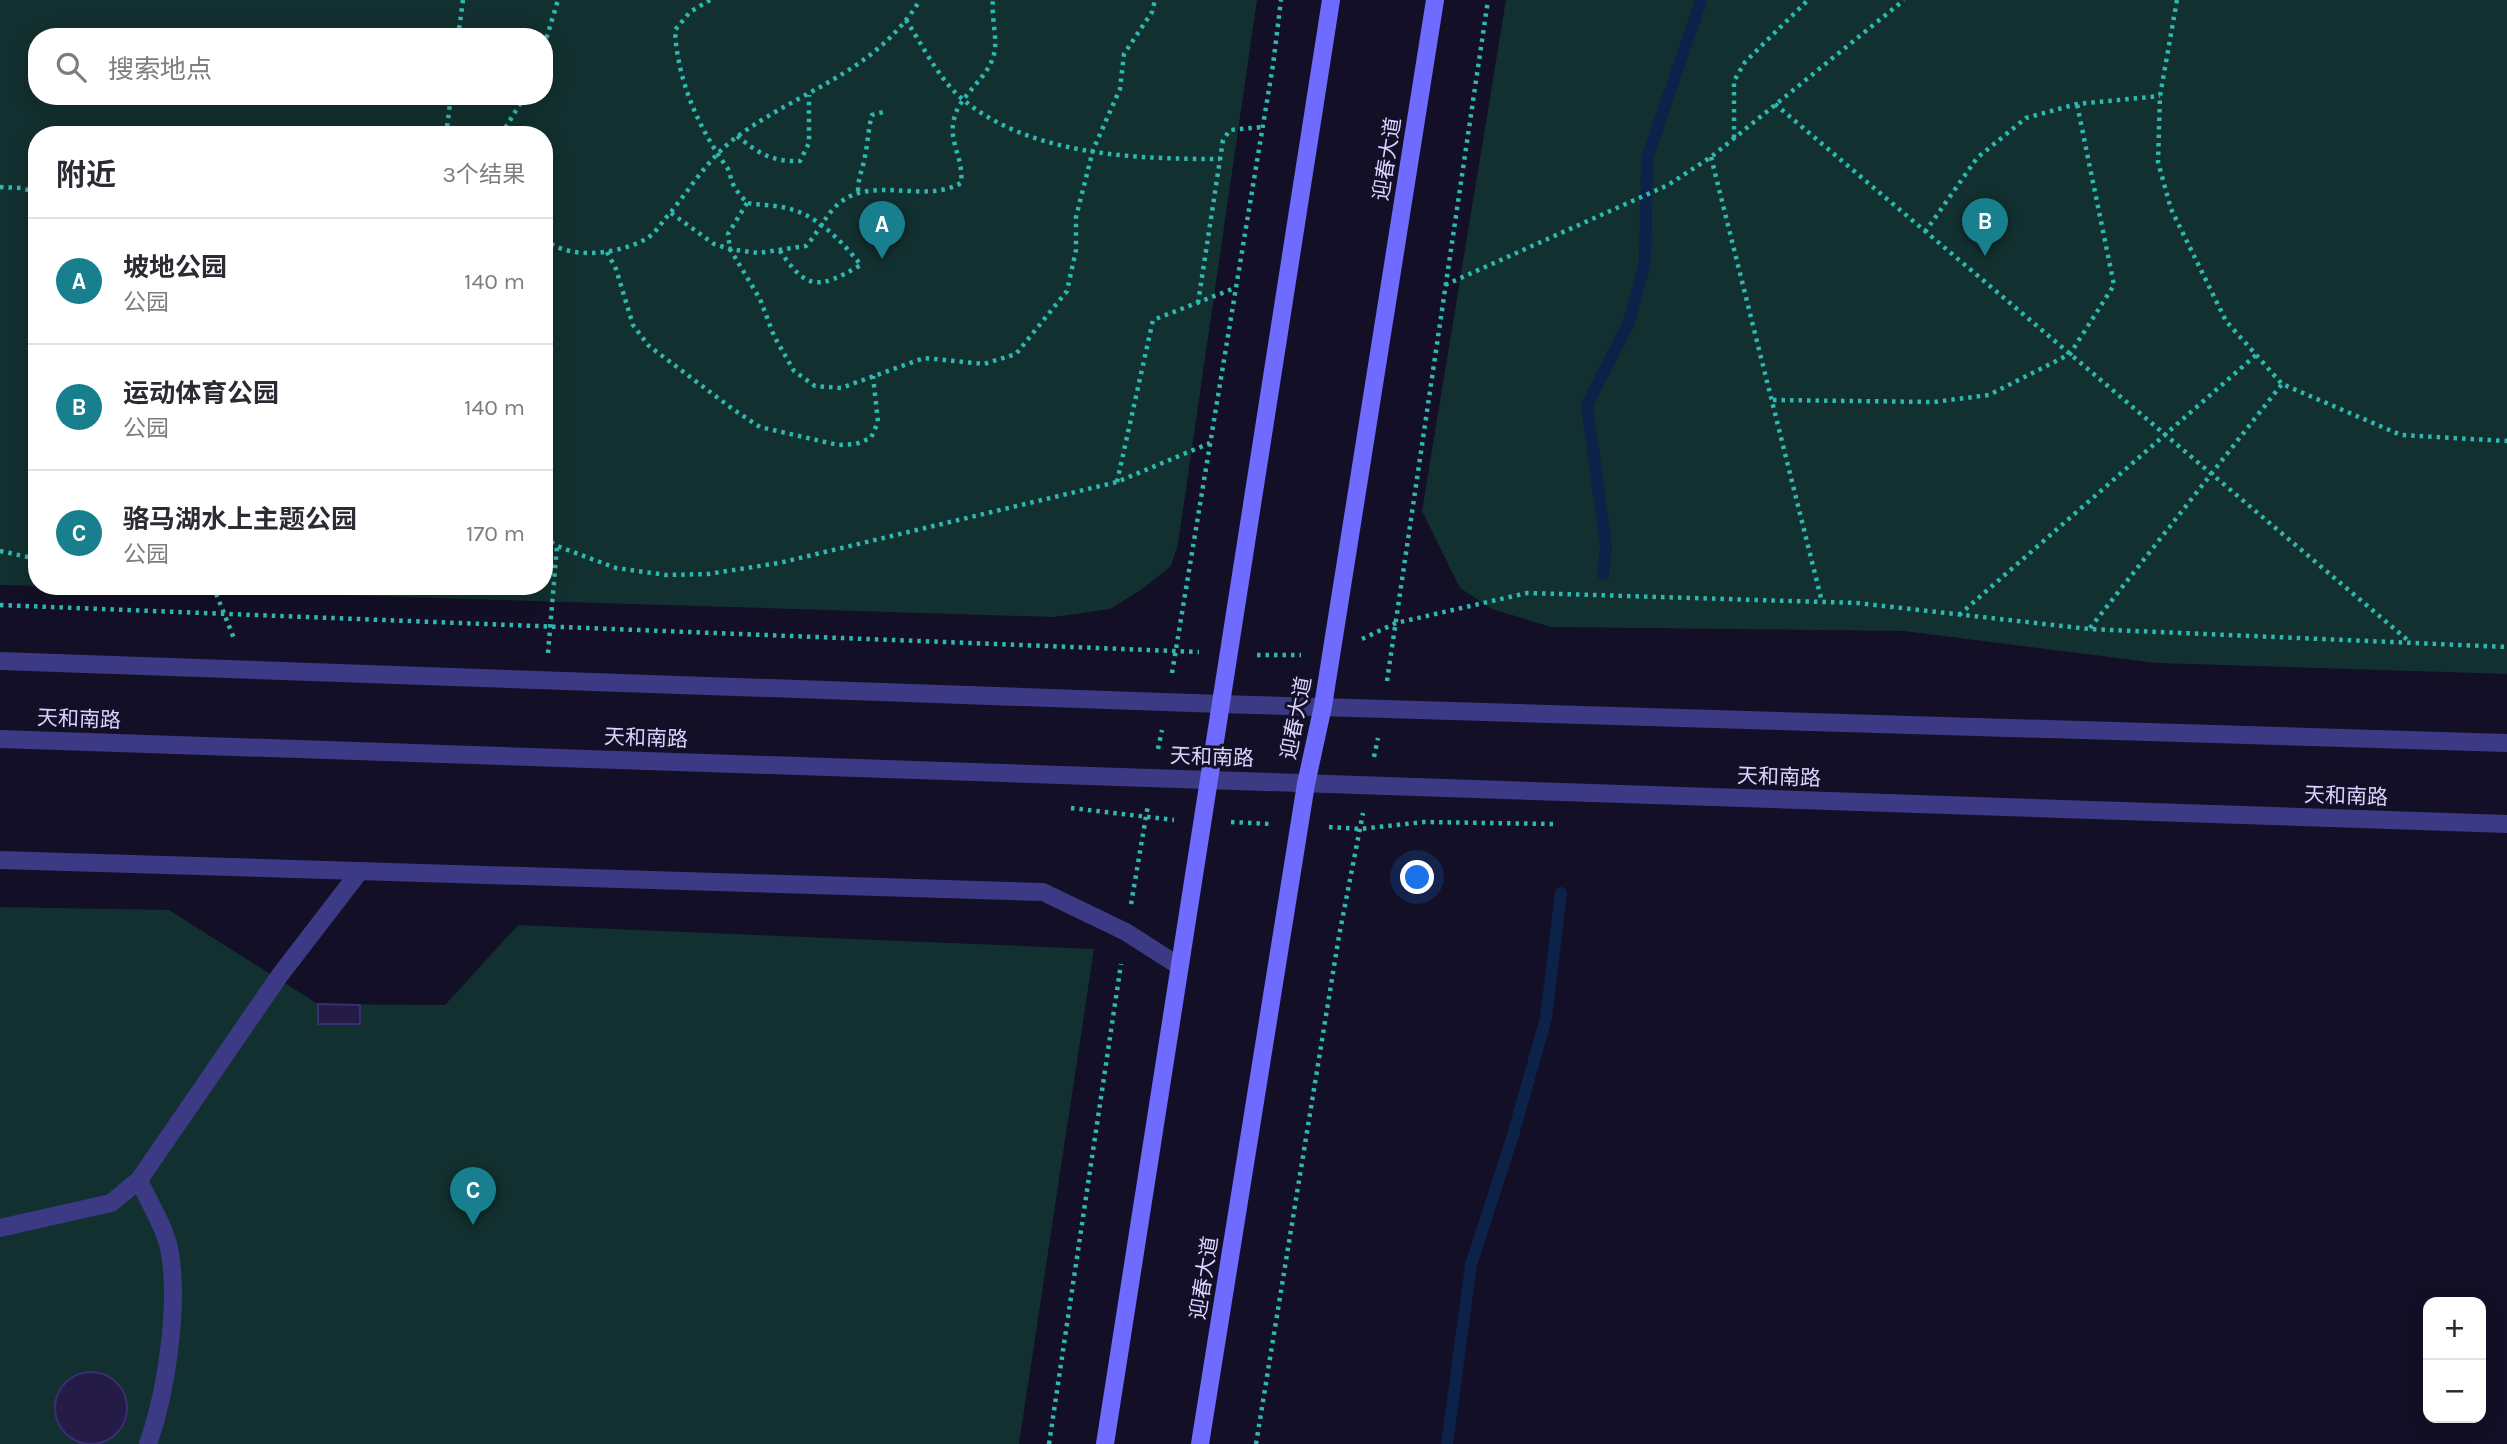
<!DOCTYPE html>
<html lang="zh">
<meta charset="utf-8">
<style>
body{margin:0;font-family:Karla,"Noto Sans SC",sans-serif;background:#f2f2f3;color:#2b2b33}
.controls{position:absolute;right:21px;bottom:21px;display:grid;overflow:hidden;border-radius:14px;box-shadow:0 4px 18px #0003}
.controls button{width:63px;height:63px;display:grid;place-items:center;padding:0;border:0;border-bottom:2px solid #e1e1e2;background:#fff;color:#2b2b33;font:35px sans-serif}
.you{position:absolute;left:1418px;top:878px;width:24px;height:24px;margin:-18px;border:5px solid #fff;border-radius:50%;background:#1a73e8;box-shadow:0 0 0 10px #1a73e833}
.badge{display:grid;place-items:center;width:46px;height:46px;border-radius:50%;background:#187f8f;color:#fff;font-size:23px;font-weight:700}
.pin{position:absolute;translate:-50% -58px;filter:drop-shadow(0 2px 4px #0008)}
.pin::after{content:'';position:absolute;top:37px;width:24px;height:21px;background:inherit;clip-path:polygon(0 0,100% 0,50% 100%)}
.list{margin:0;padding:0;list-style:none}
h2{display:flex;justify-content:space-between;align-items:center;height:91px;margin:0;padding:0 28px;font-size:30px}
h2 small{font-size:23px;font-weight:400;color:#7c7c81}
.list li{display:grid;grid-template-columns:46px 1fr auto;gap:21px;align-items:center;box-sizing:border-box;height:126px;padding:0 28px;border-top:2px solid #e1e1e2}
.list b{display:block;font-size:26px;white-space:nowrap}
.list p{margin:0;font-size:23px;white-space:nowrap;color:#7c7c81}
.list em{font-size:23px;font-style:normal;color:#7c7c81}
.icon{flex:none;width:38px;height:38px;fill:none;stroke:currentColor;stroke-width:2;stroke-linecap:round;stroke-linejoin:round}
.map{position:relative;flex:none;width:2507px;height:1444px;overflow:hidden}
.search{position:absolute;background:#fff;box-shadow:0 4px 18px #0003;left:28px;top:28px;width:525px;height:77px;display:flex;align-items:center;gap:18px;box-sizing:border-box;padding:0 24px;border-radius:28px;color:#7c7c81;font-size:26px}
.panel{position:absolute;background:#fff;box-shadow:0 4px 18px #0003;left:28px;top:126px;width:525px;height:469px;border-radius:28px}
.map>svg:first-child{display:block}
.green{fill:#12302f;fill-rule:evenodd}
.lines{fill:none;stroke-linecap:round;stroke-linejoin:round}
.stream{stroke:#0c2248;stroke-width:12}
.building{fill:#241b47;stroke:#3b2d73;stroke-width:2}
.path{stroke:#2fb8b0;stroke-width:4.5;stroke-dasharray:3.5 5;stroke-linecap:butt}
.service{stroke:#3d3a85;stroke-width:18}
.tertiary{stroke:#3d3a85;stroke-width:18}
.secondary{stroke:#6f6bff;stroke-width:18}
.labels{text-anchor:middle;stroke-width:6;stroke-linejoin:round;paint-order:stroke}
.street-label{font-size:21px;fill:#d9d4ff;stroke:#130f26}
</style>
<div class="map">
<svg width="2507" height="1444" viewBox="0 0 2507 1444">
<rect width="100%" height="100%" fill="#130f26"/>
<g class="green">
<path d="M0,0H1257L1178,544L1171,566L1141,590L1110,609L1054,617L42,586H544V135H37V586L0,585ZM37,37H544V96H37Z"/>
<path d="M1506,0H2507V674L2157,663L1904,631L1551,627L1492,609L1460,588L1422,511Z"/>
<path d="M0,907L169,910L318,1004L445,1005L518,925L1094,949L1019,1444H0Z"/>
</g>
<g class="lines">
<g class="stream">
<path d="M1603,574L1606,546L1587,405L1629,322L1645,262L1647,159L1701,0"/>
<path d="M1447,1444L1471,1265L1513,1135L1546,1018L1561,893"/>
</g>
</g>
<g class="building">
<path d="M318,1004L360,1005V1024H318Z"/>
<circle cx="91" cy="1408" r="36"/>
</g>
<g class="lines">
<g class="path">
<path d="M710,0L690,12L675,30C677,79 698,127 726,166C731,172 730,180 734,186C737,192 743,198 747,203C760,205 774,205 786,208C817,214 842,242 861,265C817,290 807,291 778,248"/>
<path d="M2177,0L2160,96L2158,162L2171,209L2226,321L2282,384L2401,435L2507,441"/>
<path d="M906,20C923,46 940,82 966,102C1034,156 1137,159 1220,159"/>
<path d="M458,37L463,0"/>
<path d="M544,46L558,0"/>
<path d="M1775,104L2410,642"/>
<path d="M446,135L451,96"/>
<path d="M501,135L525,96"/>
<path d="M737,136C758,153 772,162 800,161L809,143V95"/>
<path d="M1734,138V81L1745,62L1808,0"/>
<path d="M1711,157L1822,602"/>
<path d="M0,187L22,188L37,193"/>
<path d="M858,191C858,177 863,169 865,156C868,143 868,129 872,115L887,111"/>
<path d="M747,203L728,234L730,249L760,299L774,336L794,371L815,386L841,388L924,358L984,364L1016,354L1067,291L1076,250V217L1093,150L1120,89L1124,54L1152,12L1155,0"/>
<path d="M671,213L714,244L730,249L758,253L806,246C817,234 825,217 836,206C870,173 923,205 961,183C964,158 948,142 954,119C959,95 988,79 994,54C998,40 991,17 993,0"/>
<path d="M1925,232L1977,158L2026,118L2077,104L2160,96"/>
<path d="M544,239C571,261 618,254 646,239C653,235 659,227 664,220C688,193 708,157 738,136C802,89 875,73 920,0"/>
<path d="M607,252L616,269L633,325L649,346L734,410L760,427L838,445L856,444L871,438L878,422L873,376"/>
<path d="M1445,285L1668,185L1711,157L1904,0"/>
<path d="M1198,303L1223,140L1230,130L1263,127"/>
<path d="M1773,400L1934,402L1989,395L2070,354L2114,285L2077,104"/>
<path d="M1117,482L1153,320L1235,288"/>
<path d="M544,537L557,546L616,568L666,575L708,574L779,563L1117,482L1210,443"/>
<path d="M0,551L37,559"/>
<path d="M213,586L235,641"/>
<path d="M0,605L1199,652"/>
<path d="M1959,615L2256,355"/>
<path d="M2090,628L2282,384"/>
<path d="M1362,639L1396,623L1527,593L1857,603L2089,629L2507,647"/>
<path d="M548,653L557,546"/>
<path d="M1257,655H1301"/>
<path d="M1172,673L1273,65L1281,0"/>
<path d="M1387,681L1488,0"/>
<path d="M1158,749L1162,730"/>
<path d="M1374,757L1378,738"/>
<path d="M1071,808L1174,820"/>
<path d="M1231,822L1271,824"/>
<path d="M1329,827L1360,829L1424,822L1554,824"/>
<path d="M1131,904L1148,805"/>
<path d="M1049,1444L1121,964"/>
<path d="M1256,1444L1339,936L1363,813"/>
</g>
<g class="service">
<path d="M0,860L1043,892L1126,932L1179,966"/>
<path d="M139,1180C149,1203 167,1230 170,1254C179,1307 166,1393 148,1444"/>
<path d="M0,1228L111,1203L139,1180L280,975L360,871"/>
</g>
<g class="tertiary">
<path d="M0,661L1220,704L2507,743"/>
<path d="M0,739L2507,824"/>
</g>
<g class="secondary">
<path d="M1105,1444L1331,0"/>
<path d="M1200,1444L1306,784L1323,706L1435,0"/>
</g>
</g>
<g class="labels">
<g class="street-label">
<text transform="translate(1387 159) rotate(-81)" y="7">迎春大道</text>
<text transform="translate(1296 718) rotate(-79)" y="7">迎春大道</text>
<text transform="translate(79 719) rotate(2)" y="7">天和南路</text>
<text transform="translate(646 738) rotate(2)" y="7">天和南路</text>
<text transform="translate(1212 757) rotate(2)" y="7">天和南路</text>
<text transform="translate(1779 777) rotate(2)" y="7">天和南路</text>
<text transform="translate(2346 796) rotate(2)" y="7">天和南路</text>
<text transform="translate(1204 1278) rotate(-81)" y="7">迎春大道</text>
</g>
</g>
</svg>
<div class="controls">
<button>+</button>
<button>−</button>
</div>
<div class="you"></div>
<div class="pin badge" style="left:882px;top:259px">A</div>
<div class="pin badge" style="left:1985px;top:256px">B</div>
<div class="pin badge" style="left:473px;top:1225px">C</div>
<div class="search"><svg class="icon" aria-label="search" viewBox="0 0 24 24"><circle cx="10" cy="10" r="6"/><path d="M15 15l6 6"/></svg>搜索地点</div>
<section class="panel">
<h2>附近<small>3个结果</small></h2>
<ul class="list">
<li><span class="badge">A</span><div><b>坡地公园</b><p>公园</p></div><em>140 m</em></li>
<li><span class="badge">B</span><div><b>运动体育公园</b><p>公园</p></div><em>140 m</em></li>
<li><span class="badge">C</span><div><b>骆马湖水上主题公园</b><p>公园</p></div><em>170 m</em></li>
</ul>
</section>
</div>
